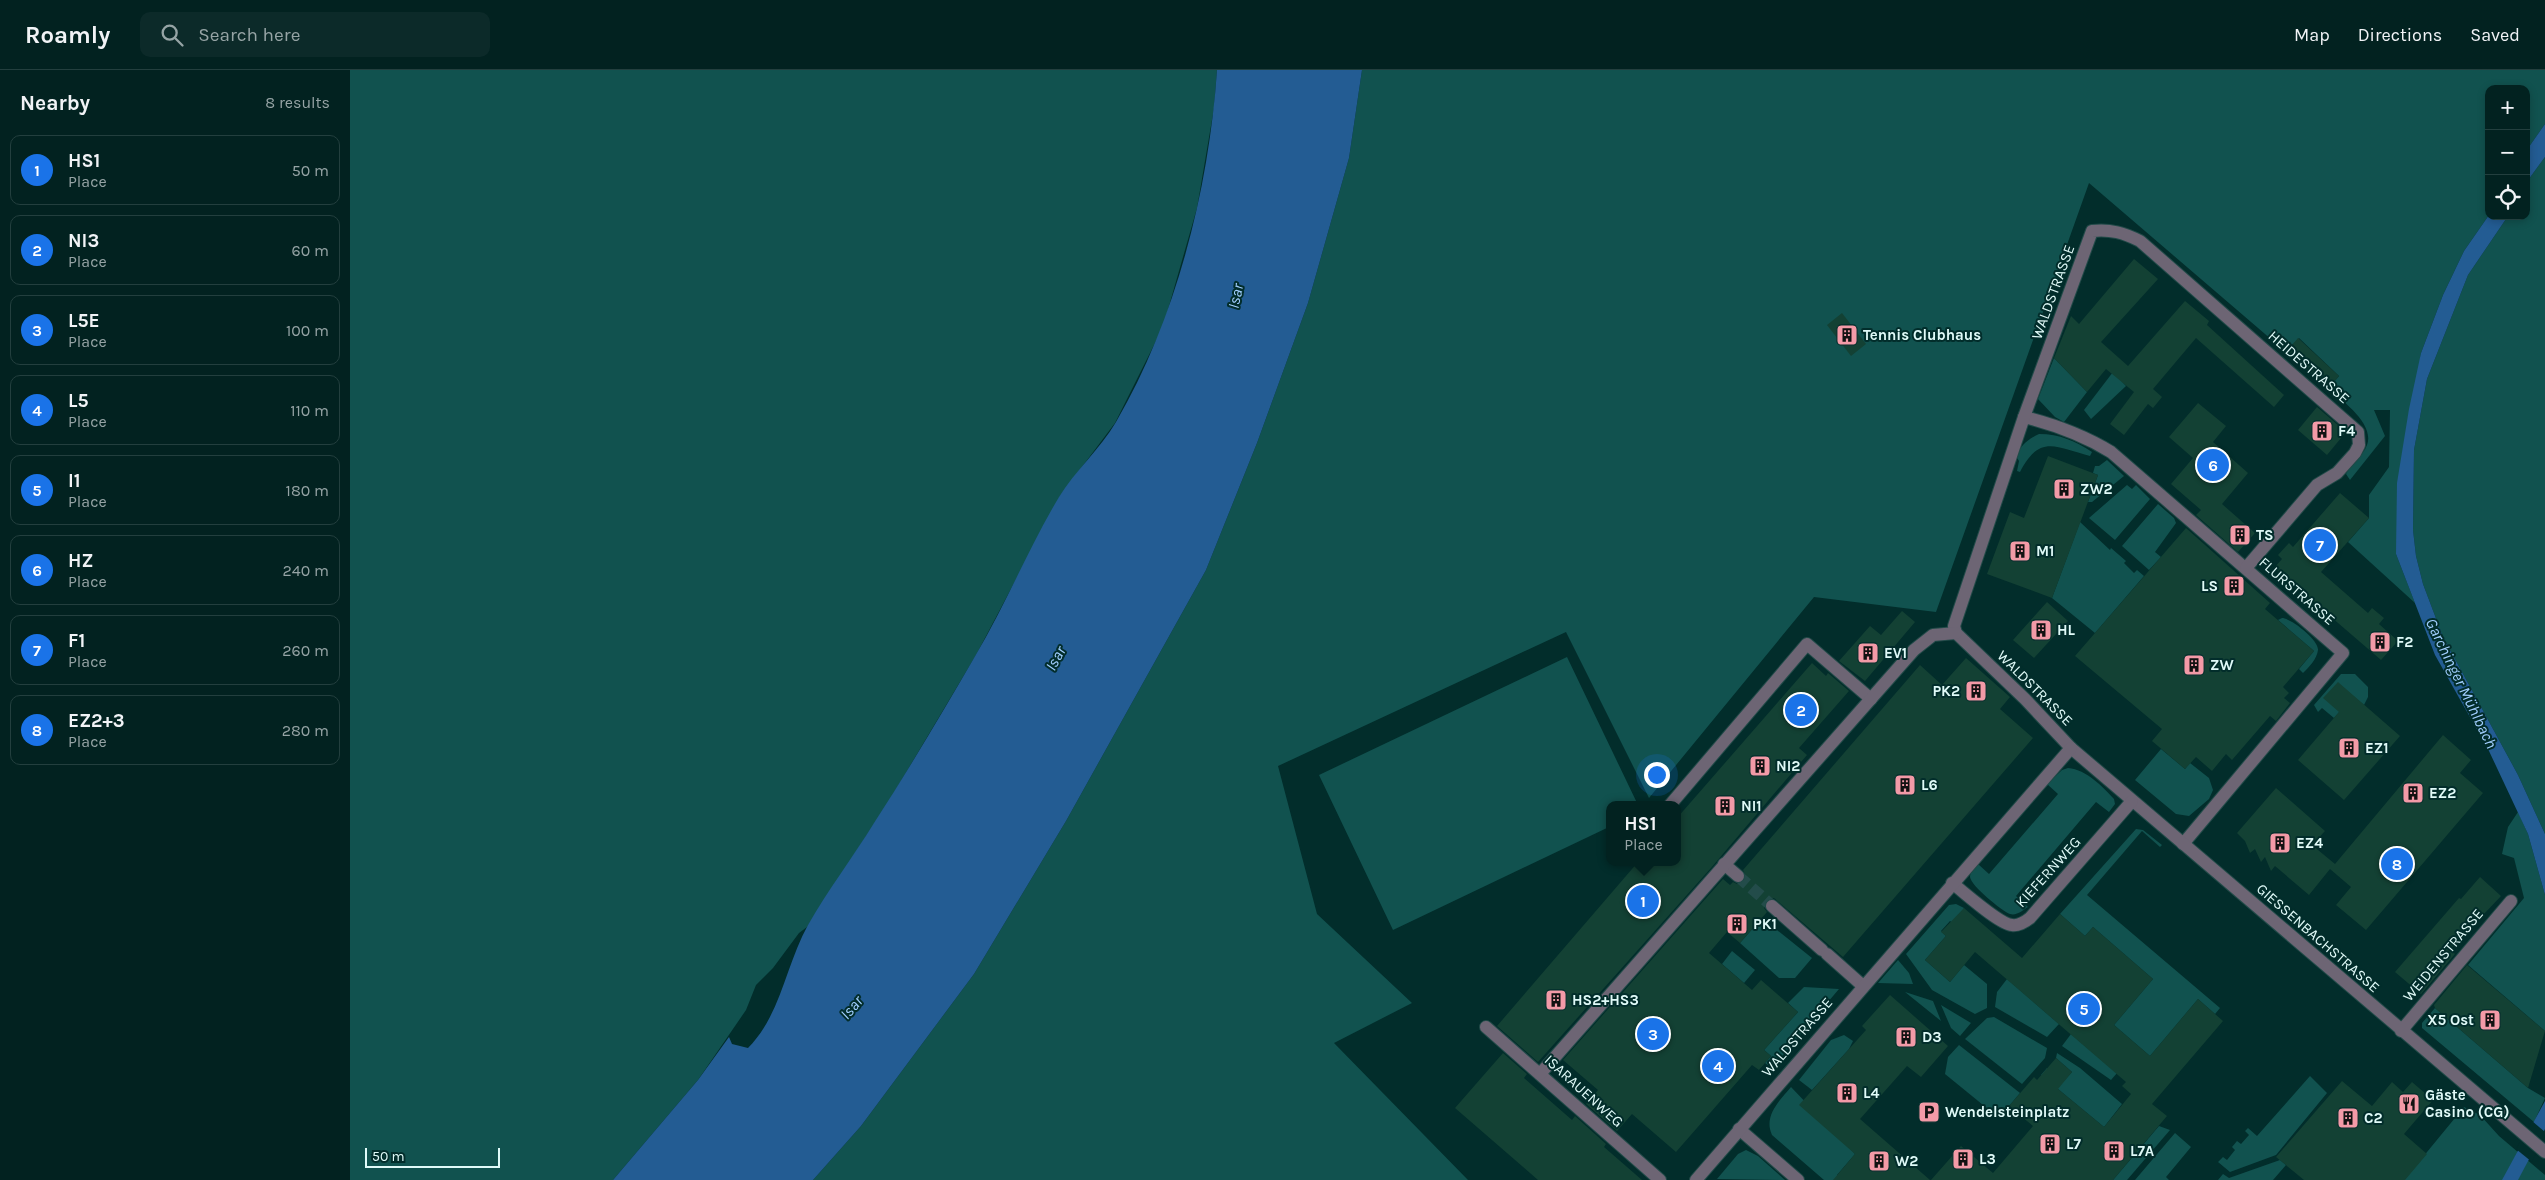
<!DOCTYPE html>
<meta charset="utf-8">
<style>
body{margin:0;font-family:Karla,sans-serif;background:#0c2a29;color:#f1f3f6}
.controls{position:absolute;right:15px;top:15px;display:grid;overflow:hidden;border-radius:10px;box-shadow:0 2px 8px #0003}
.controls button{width:45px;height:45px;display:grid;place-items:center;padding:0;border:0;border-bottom:1px solid #233f3e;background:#022220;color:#f1f3f6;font:25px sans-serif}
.scale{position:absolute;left:15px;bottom:12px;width:135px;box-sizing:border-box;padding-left:5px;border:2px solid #e0faf8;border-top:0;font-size:14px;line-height:18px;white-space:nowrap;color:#e0faf8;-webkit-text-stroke:4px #022d2b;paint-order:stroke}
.you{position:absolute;left:1306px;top:704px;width:18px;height:18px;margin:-12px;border:4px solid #fff;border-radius:50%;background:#1a73e8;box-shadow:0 0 0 8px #1a73e833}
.badge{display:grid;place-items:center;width:32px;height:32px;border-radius:50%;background:#1a73e8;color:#fff;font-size:16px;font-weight:700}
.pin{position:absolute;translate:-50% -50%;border:2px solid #fff;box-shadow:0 1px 5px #0006}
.popup{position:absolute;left:1256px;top:731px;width:75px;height:65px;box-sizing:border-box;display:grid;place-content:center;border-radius:10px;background:#022220;filter:drop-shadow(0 1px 4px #0005);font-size:16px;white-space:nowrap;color:#96a4a5}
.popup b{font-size:19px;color:#f1f3f6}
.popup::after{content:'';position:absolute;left:50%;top:100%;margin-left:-10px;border:10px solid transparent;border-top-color:#022220}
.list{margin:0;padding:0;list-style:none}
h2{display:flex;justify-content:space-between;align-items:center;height:65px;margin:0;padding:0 20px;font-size:21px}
h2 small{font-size:16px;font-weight:400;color:#96a4a5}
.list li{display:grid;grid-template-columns:32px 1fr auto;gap:15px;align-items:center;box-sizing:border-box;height:70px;margin:0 10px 10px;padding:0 10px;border:1px solid #233f3e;border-radius:10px}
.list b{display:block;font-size:19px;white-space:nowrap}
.list p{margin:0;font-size:16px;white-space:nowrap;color:#96a4a5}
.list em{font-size:16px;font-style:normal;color:#96a4a5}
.icon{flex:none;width:28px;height:28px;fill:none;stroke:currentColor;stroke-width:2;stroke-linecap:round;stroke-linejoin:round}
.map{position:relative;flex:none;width:2195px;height:1110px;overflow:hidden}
header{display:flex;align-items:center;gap:30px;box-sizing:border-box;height:70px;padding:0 25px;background:#022220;border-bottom:1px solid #233f3e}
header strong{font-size:24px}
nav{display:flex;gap:28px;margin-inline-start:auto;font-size:18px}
.search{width:350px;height:45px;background:#0c2a29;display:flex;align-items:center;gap:12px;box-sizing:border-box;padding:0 18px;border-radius:10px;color:#96a4a5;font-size:19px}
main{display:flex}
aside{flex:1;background:#022220}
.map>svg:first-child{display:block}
.green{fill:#11524f}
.water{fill:#235c93}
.pier{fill:#022d2b}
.building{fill:#134134}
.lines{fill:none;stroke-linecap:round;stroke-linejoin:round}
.minor-tunnel{stroke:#234c4a;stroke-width:12;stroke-dasharray:12 6;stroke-linecap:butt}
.minor-casing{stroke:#214a48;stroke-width:14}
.minor{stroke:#6d6574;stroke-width:12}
.labels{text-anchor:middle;stroke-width:4;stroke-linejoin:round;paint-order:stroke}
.street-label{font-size:15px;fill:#e0faf8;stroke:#022d2b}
.poi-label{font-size:15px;font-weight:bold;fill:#e0faf8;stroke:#022d2b;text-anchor:start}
.water-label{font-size:16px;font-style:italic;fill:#a2cfff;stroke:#022d2b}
</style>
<header>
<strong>Roamly</strong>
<div class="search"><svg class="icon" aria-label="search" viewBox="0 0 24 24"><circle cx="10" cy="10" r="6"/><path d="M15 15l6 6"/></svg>Search here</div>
<nav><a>Map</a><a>Directions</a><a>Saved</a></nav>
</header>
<main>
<aside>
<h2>Nearby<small>8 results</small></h2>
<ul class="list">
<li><span class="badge">1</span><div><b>HS1</b><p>Place</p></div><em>50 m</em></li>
<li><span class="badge">2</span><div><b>NI3</b><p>Place</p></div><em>60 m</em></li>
<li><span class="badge">3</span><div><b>L5E</b><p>Place</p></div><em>100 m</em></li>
<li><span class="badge">4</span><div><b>L5</b><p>Place</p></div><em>110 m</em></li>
<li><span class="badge">5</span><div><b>I1</b><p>Place</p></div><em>180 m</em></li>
<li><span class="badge">6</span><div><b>HZ</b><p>Place</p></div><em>240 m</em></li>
<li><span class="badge">7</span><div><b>F1</b><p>Place</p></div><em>260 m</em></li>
<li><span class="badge">8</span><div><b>EZ2+3</b><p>Place</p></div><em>280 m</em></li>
</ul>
</aside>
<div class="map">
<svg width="2195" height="1110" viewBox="0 0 2195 1110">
<rect width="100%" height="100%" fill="#022d2b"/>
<g class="green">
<path d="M0,0H867L864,38L847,138L813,257L765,353L710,426L626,585L539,731L457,857L449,863L423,898L406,915L396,940L348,1010L263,1110H0Z"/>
<path d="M1012,0H2195V54L2176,81V19H2139V145L2114,181L2093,225L2071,283L2046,484L2065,533L1998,472L2019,448V425L2039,397L2040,340H2024L2035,366L2000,410L1996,404C2001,394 2013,386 2017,375C2025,354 1992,330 1978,319L1989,306L1949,268L1936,282L1739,113L1586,542L1464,527L1299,728L1216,562L928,696L967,844L1062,933L984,973L1118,1110H463L511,1056L624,904L716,751L856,500L907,373L958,233L999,88Z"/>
<path d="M2195,87V764L2168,705L2093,567L2073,514L2066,486L2063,460L2064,380L2077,309L2118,205L2158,146H2176V113Z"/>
<path d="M1704,288L1737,322L1714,352L1705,347L1688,329Z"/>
<path d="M1763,302L1776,316L1741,349L1734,340Z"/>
<path d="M1689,364C1710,364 1725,371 1742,382L1740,386C1705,377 1690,364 1670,402L1667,401L1669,391L1666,386C1671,375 1678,369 1689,364Z"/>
<path d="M1757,390L1774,406L1742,432H1738L1748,405L1743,403L1745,396H1749Z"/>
<path d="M1777,415L1782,419L1786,415L1800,429L1765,470L1739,448Z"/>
<path d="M1808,434L1824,448L1826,453L1805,482L1811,487L1799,500L1772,476Z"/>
<path d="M1730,452L1760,480L1761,478L1776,491L1774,493L1784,503L1787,500L1794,506L1745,563L1702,528Z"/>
<path d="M1932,548C1941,548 1969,570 1968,580C1967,589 1959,597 1953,603L1949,599L1964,581L1928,550Z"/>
<path d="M1217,587L1288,735H1259V757L1043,860L969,705Z"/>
<path d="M1991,604H2005L2018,617V627L2014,635L2003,626L1984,648L1972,638L1968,642L1964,635Z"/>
<path d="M1811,679L1835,699L1840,693L1859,708L1863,720L1859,729L1839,746L1826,744L1785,710Z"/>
<path d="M1718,698C1737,700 1752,716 1764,729L1765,734L1759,742L1746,732L1666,826L1678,837C1673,840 1667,846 1660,844C1652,841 1621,816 1620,807C1620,802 1625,798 1628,794L1639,804L1708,724L1697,714L1712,700Z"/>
<path d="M2168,742L2178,764L2195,825V961L2118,895L2174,828L2164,788L2152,784L2158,757Z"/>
<path d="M1786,759L1793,760L1812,775L1810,777L1792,761L1737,825L1870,938L1865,944L1848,929L1800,986L1764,955L1803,909L1743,857L1735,866L1710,844Z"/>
<path d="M1606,834L1614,838L1606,855L1600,851L1591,861L1596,866L1575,890L1600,912L1614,895L1637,914V938L1625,944L1582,920L1556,884L1599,835Z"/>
<path d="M1412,848L1462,888L1445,908H1429L1390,873Z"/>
<path d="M1382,881L1405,900L1394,913L1372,894Z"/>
<path d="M1548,890L1559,903L1563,914L1528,913Z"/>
<path d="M1657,909L1709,954L1697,967L1645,937L1647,922Z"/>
<path d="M1454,917L1489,919L1422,998L1415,993L1421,986L1414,980L1448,942L1438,933Z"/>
<path d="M1555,922L1583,931L1591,951Z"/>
<path d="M1591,935L1621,953L1610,966L1601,958Z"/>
<path d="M2085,938L2178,1018L2195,1028L2184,1052L2072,958V953Z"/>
<path d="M1644,947L1697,978L1695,988L1672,1014L1615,969L1637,948Z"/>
<path d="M1721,964L1767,1003L1761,1010L1712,976Z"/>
<path d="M1494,965L1503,971L1499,979L1462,1020L1449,1010L1481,970Z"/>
<path d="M1609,975L1670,1023L1649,1048L1595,1004L1598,987Z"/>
<path d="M1707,983L1730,998L1772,1034L1754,1057L1691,1005L1697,998L1713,1012L1722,1002L1706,988Z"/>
<path d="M1960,1006L1977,1023L1926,1085L1880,1102L1868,1092L1873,1087L1877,1090L1885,1080L1882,1077L1887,1071L1891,1074L1899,1065L1895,1061L1898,1058L1907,1066Z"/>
<path d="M1441,1017L1505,1084L1487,1105L1492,1110H1474L1422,1065C1413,1046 1430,1030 1441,1017Z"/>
<path d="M2114,1037L2130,1045L2149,1066L2195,1105V1110H2054Z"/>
<path d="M1809,1056L1820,1060L1777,1110H1763Z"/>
<path d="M1825,1063L1841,1077L1816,1107L1819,1110H1785Z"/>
<path d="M1396,1080L1408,1086L1435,1110L1367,1109L1388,1084Z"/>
<path d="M1930,1090L1936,1095L1923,1110H1868L1873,1104L1879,1108Z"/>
</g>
<g class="water">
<path d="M867,0H1012L999,88L958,233L907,373L856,500L716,751L624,904L511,1056L463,1110H263L348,1010L379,967L382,974L398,978C431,945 436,894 458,855C478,820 503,787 524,753C559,699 592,643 624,588C655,536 678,479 709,427C725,401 750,379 766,352C826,249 859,119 867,0Z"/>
<path d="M2195,54V87L2176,113V81Z"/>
<path d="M2139,145L2158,146L2118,205L2077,309L2064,380L2063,460L2066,486L2073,514L2093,567L2168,705L2195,764V825L2178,764L2139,681L2085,585L2046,484L2047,413L2059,339L2071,283L2093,225L2114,181Z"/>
<path d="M2195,1031V1059L2168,1110H2152Z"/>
</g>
<path class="pier" d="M2182,1051L2195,1062V1065L2182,1092L2166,1079Z"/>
<g class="building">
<path d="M1784,189L1808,209L1751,272L1778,296L1835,231L1859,251L1857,255L1934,325L1924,337L1846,268L1803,319L1812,327L1803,338L1798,334L1774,365L1760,354L1784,322L1756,299L1737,322L1704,288L1721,246L1729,254Z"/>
<path d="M1492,243L1516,274L1501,286L1477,255Z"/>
<path d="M1948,268L1989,306L1978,319L1936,282Z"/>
<path d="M1848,333L1876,356L1863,372L1898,403L1872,434L1905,463L1888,482L1846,445L1851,440L1821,414L1843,388L1819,367Z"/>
<path d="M1967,337L1996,362L1977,385L1948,360Z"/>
<path d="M1698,386L1748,405L1702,528L1637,504L1660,442L1674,448Z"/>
<path d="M1990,423L2019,448L1971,502L2018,543L2022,538L2034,548L2029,554L2048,571L2031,590L1924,498L1932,489L1928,485L1939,473L1943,477Z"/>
<path d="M1836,458L1920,533L1915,539L1964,581L1933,617L1939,623L1934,628L1940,633L1926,651L1920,646L1882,690L1876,684L1862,701L1846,687L1835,699L1802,671L1812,659L1725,586Z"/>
<path d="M1697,532L1718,551L1684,588L1663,570Z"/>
<path d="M1552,541L1565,552L1515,611L1489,591L1520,556L1531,565Z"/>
<path d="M1616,588L1660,627L1650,639L1683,668L1493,887L1424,828L1416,831L1414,838L1417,842L1390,873L1377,862L1359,883L1402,920L1411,910L1448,942L1414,980L1421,986L1409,1000L1402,995L1326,1082L1282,1044L1267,1061L1236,1034L1248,1020L1213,990L1373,809L1380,815L1383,812L1387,814L1394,812L1396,807L1393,800L1570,595L1592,615Z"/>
<path d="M1462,593L1476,606L1478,603L1499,621L1449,678L1457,685L1361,798L1188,992L1147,956L1288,792H1327V748Z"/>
<path d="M1988,612L2050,666L1994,730L1948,690L1989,642L1973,628Z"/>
<path d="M2093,665L2121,690L2110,703L2133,723L2016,860L1986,835L2001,817L1980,799L1959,825L1925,796L1921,801L1915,787L1911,792L1905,779L1900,783L1895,771L1887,763L1926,718L1975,761L1962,775L1985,794Z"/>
<path d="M2130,807L2151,826L2100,880L2105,884L2071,924L2045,902L2109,828L2111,829Z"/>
<path d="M1614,838L1672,888L1710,844L1735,866L1743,857L1803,909L1764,955L1800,986L1848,929L1873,951L1802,1034L1817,1046L1763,1110H1581L1611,1076L1643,1103L1683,1056L1659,1036L1684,1007L1687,1010L1706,988L1722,1002L1708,1019L1754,1057L1781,1024L1772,1016L1776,1012L1625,882L1600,912L1575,890L1596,866L1591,862Z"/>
<path d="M2117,895L2195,961L2178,1018L2085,938L2084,935Z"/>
<path d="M1540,925L1598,976L1571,1007L1557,996L1510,1049L1580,1110H1483L1505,1084L1449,1035L1516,960L1512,956Z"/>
<path d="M1153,983L1177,1004L1174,1008L1222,1050L1225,1046L1256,1074L1254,1077L1292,1110H1188L1105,1038Z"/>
<path d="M1992,1011L2022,1036L2042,1012L2053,1022L2062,1012L2083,1030L2054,1064L2077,1084L2055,1110H1954L1926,1087Z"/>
</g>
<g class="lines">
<path class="minor-tunnel" d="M1388,806L1422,836"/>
<g class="minor-casing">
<g id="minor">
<path d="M1674,347C1706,355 1733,365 1761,382L1993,583L1833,774"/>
<path d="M1896,498L1967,415L1987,403L2005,383L2009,375L2008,362L1790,171C1774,163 1761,159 1742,161L1674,347L1604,556L1606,563L1675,629L1721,678L2195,1082"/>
<path d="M1320,735L1457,574L1521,629"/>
<path d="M1374,794L1388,806"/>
<path d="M1602,813C1614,822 1649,854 1662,855C1669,856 1675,852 1680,848L1782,731"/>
<path d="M1422,836L1472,880"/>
<path d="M1477,884L1513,916"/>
<path d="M1136,957L1310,1110"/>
<path d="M2051,961L2161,831"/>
<path d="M1190,1004L1564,580L1583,565L1606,563"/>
<path d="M1389,1059L1448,1110"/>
<path d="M1346,1110L1721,678"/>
</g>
</g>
<use href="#minor" class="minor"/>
</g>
<defs>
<g id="building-square" transform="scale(1.125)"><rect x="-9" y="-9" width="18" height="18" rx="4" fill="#f39aa7" stroke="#022d2b"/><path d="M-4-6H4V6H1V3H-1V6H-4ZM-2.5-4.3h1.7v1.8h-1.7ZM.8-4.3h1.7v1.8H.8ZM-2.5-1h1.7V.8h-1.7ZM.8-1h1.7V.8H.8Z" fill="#111"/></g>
<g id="restaurant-square" transform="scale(1.125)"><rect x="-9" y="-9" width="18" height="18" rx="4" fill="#f39aa7" stroke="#022d2b"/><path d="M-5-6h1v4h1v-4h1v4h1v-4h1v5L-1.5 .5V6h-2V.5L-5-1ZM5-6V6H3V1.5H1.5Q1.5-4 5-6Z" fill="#111"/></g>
<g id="parking-square" transform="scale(1.125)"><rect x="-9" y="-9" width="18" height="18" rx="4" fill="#f39aa7" stroke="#022d2b"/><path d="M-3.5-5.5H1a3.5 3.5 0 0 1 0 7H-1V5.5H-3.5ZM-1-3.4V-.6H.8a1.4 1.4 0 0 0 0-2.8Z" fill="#111"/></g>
</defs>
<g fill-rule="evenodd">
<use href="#building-square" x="1497" y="265"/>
<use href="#building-square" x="1972" y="361"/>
<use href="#building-square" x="1714" y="419"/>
<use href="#building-square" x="1890" y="465"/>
<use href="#building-square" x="1670" y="481"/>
<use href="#building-square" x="1884" y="516"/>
<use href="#building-square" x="1691" y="560"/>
<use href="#building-square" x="2030" y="572"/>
<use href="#building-square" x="1518" y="583"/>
<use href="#building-square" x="1844" y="595"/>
<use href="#building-square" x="1626" y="621"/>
<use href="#building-square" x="1999" y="678"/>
<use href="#building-square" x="1410" y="696"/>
<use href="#building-square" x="1555" y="715"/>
<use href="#building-square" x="2063" y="723"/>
<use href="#building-square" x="1375" y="736"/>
<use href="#building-square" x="1930" y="773"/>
<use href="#building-square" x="1387" y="854"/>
<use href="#building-square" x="1206" y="930"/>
<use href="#building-square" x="2140" y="950"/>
<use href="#building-square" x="1556" y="967"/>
<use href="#building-square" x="1497" y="1023"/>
<use href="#restaurant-square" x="2059" y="1034"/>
<use href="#parking-square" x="1579" y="1042"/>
<use href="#building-square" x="1998" y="1048"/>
<use href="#building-square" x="1700" y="1074"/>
<use href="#building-square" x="1764" y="1081"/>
<use href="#building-square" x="1613" y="1089"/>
<use href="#building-square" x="1529" y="1091"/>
</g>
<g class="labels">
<g class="street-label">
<text transform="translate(1703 222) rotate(-70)" y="5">WALDSTRASSE</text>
<text transform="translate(1959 297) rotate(41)" y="5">HEIDESTRASSE</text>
<text transform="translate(1947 521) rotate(41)" y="5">FLURSTRASSE</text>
<text transform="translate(1685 618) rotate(45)" y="5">WALDSTRASSE</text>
<text transform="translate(1698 802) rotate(-48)" y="5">KIEFERNWEG</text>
<text transform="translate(1968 868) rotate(41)" y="5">GIESSENBACHSTRASSE</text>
<text transform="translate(2093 885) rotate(-50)" y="5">WEIDENSTRASSE</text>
<text transform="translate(1447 967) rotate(-49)" y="5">WALDSTRASSE</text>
<text transform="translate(1234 1021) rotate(42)" y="5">ISARAUENWEG</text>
</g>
<g class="poi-label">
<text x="1513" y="270">Tennis Clubhaus</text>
<text x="1988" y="366">F4</text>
<text x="1730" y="424">ZW2</text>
<text x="1906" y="470">TS</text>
<text x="1686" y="486">M1</text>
<text x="1868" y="521" text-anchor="end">LS</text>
<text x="1707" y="565">HL</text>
<text x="2046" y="577">F2</text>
<text x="1534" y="588">EV1</text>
<text x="1860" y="600">ZW</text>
<text x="1610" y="626" text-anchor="end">PK2</text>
<text x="2015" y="683">EZ1</text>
<text x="1426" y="701">NI2</text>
<text x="1571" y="720">L6</text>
<text x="2079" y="728">EZ2</text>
<text x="1391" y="741">NI1</text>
<text x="1946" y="778">EZ4</text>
<text x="1403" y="859">PK1</text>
<text x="1222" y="935">HS2+HS3</text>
<text x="2124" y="955" text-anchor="end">X5 Ost</text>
<text x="1572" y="972">D3</text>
<text x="1513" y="1028">L4</text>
<text x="2075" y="1030">Gäste<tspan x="2075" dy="17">Casino (CG)</tspan></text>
<text x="1595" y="1047">Wendelsteinplatz</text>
<text x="2014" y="1053">C2</text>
<text x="1716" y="1079">L7</text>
<text x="1780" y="1086">L7A</text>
<text x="1629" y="1094">L3</text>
<text x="1545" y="1096">W2</text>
</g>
<g class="water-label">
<text transform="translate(885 226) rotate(-78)" y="6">Isar</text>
<text transform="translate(705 588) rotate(-61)" y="6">Isar</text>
<text transform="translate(2112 613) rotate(64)" y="6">Garchinger Mühlbach</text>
<text transform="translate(501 937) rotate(-49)" y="6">Isar</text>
</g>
</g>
</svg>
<div class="controls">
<button>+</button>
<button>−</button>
<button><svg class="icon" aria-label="locate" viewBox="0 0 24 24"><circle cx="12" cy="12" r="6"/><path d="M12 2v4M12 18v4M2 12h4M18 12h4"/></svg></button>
</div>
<div class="scale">50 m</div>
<div class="you"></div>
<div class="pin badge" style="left:1293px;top:831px">1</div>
<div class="popup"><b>HS1</b>Place</div>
<div class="pin badge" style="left:1451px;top:640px">2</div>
<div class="pin badge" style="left:1303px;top:964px">3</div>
<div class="pin badge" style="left:1368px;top:996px">4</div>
<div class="pin badge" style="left:1734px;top:939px">5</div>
<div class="pin badge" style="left:1863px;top:395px">6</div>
<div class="pin badge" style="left:1970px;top:475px">7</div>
<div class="pin badge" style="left:2047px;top:794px">8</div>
</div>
</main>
